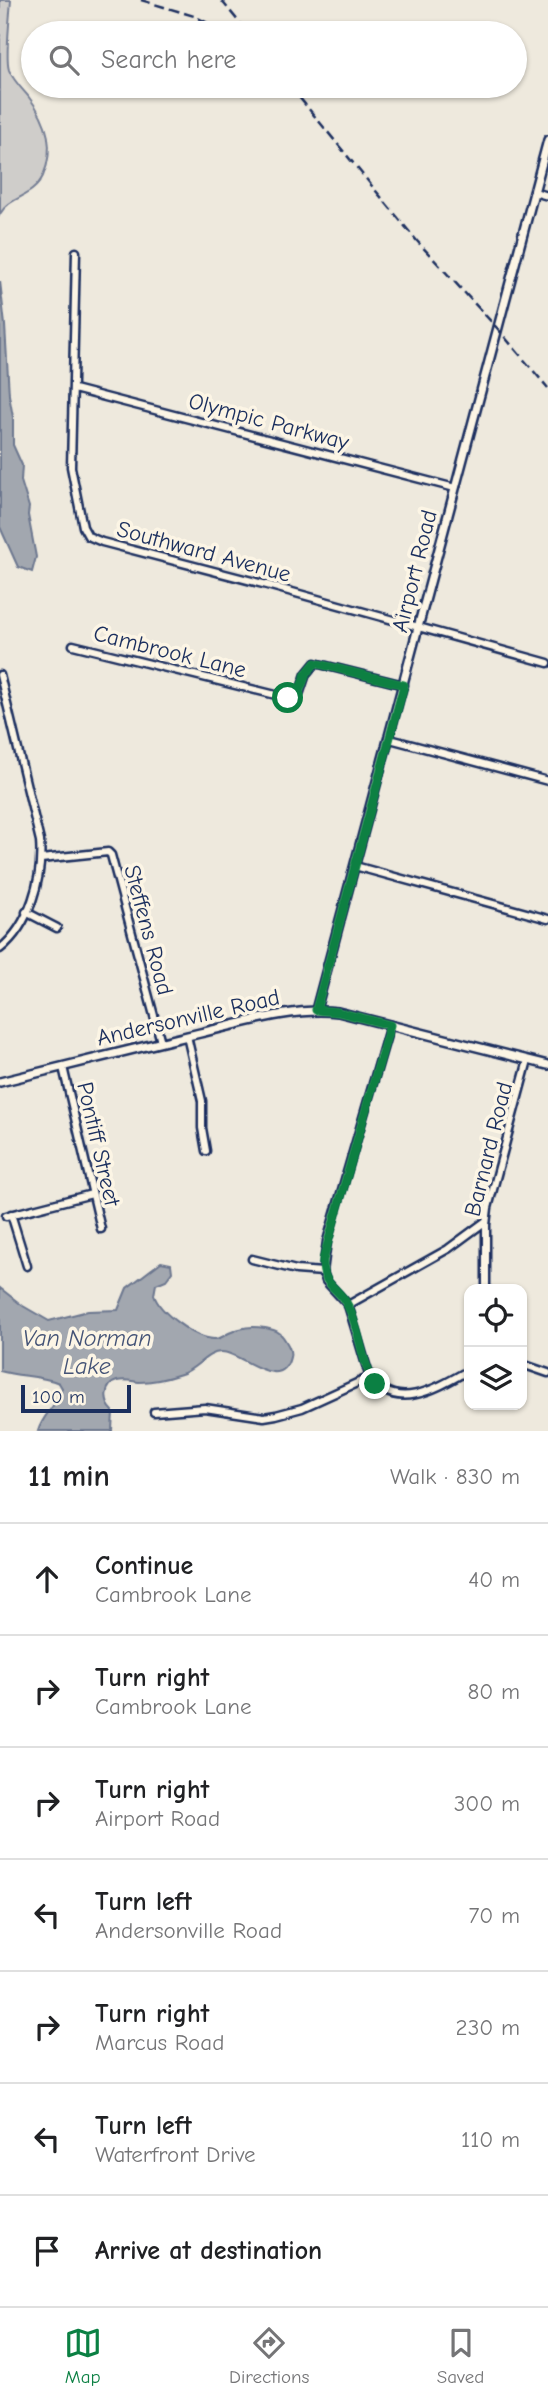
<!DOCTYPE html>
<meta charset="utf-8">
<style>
body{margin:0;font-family:"Comic Neue",sans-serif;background:#f2f2f2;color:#202124}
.controls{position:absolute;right:21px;bottom:21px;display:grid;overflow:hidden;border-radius:14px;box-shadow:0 2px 5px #0004}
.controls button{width:63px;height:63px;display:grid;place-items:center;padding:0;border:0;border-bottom:2px solid #e0e0e0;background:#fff;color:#202124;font:35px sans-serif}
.scale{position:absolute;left:21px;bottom:18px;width:110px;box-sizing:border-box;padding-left:7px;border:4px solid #1b2f5e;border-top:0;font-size:19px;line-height:24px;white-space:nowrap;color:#1b2f5e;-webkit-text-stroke:5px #fcf5e5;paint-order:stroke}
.stop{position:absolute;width:21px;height:21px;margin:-16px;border:5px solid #0b8043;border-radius:50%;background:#fff}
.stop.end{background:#0b8043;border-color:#fff;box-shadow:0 2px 7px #0008}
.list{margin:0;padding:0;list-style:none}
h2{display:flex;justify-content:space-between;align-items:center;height:91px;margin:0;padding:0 28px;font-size:30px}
h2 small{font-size:23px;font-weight:400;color:#757577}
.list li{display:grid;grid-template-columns:46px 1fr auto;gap:21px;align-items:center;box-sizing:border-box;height:112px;padding:0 28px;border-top:2px solid #e0e0e0}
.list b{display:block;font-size:26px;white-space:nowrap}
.list p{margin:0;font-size:23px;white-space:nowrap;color:#757577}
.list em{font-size:23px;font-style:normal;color:#757577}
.icon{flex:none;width:38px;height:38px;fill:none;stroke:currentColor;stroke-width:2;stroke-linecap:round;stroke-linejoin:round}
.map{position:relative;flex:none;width:548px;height:1431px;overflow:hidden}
.search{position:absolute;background:#fff;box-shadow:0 2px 5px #0004;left:21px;right:21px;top:21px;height:77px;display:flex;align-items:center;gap:18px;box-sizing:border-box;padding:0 24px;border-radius:38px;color:#757577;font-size:26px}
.sheet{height:875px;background:#fff}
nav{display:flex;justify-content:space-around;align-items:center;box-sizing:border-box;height:98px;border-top:2px solid #e0e0e0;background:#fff;font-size:19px;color:#757577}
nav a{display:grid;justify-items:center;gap:4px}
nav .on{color:#0b8043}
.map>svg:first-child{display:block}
.green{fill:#cfcdca;stroke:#757e94;stroke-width:2}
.water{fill:#a2a7af;stroke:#6c778f;stroke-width:2}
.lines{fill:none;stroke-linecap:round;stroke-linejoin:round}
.minor-casing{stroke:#1b2f5e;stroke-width:11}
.tertiary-casing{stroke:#1b2f5e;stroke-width:12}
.minor{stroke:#fcf5e5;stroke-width:6}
.tertiary{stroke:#fcf5e5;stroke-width:7}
.rail{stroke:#1b2f5e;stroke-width:2.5;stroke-dasharray:10 5;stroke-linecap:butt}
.route{stroke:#0b8043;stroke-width:9}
.labels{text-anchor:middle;stroke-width:7;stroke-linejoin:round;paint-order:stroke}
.street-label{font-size:23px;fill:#1b2f5e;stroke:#fcf5e5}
.water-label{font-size:24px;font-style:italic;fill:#445376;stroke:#fcf5e5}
</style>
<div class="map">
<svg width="548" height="1431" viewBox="0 0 548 1431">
<rect width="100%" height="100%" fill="#eee9dd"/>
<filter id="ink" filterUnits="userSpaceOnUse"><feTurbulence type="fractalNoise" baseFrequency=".0143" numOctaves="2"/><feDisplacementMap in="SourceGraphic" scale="14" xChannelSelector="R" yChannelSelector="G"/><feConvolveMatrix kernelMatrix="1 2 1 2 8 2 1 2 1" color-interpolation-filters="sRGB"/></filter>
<g filter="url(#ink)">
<path class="green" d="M0,0H11C10,15 5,58 9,70C13,80 21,88 28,96C47,120 56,146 43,176C32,199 11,195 0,214Z"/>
<g class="water">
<path d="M0,281L5,325L9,395L13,417V445L22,465L21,481L29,507L28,515L36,557L32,572L18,567L0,527Z"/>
<path d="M161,1262L171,1264L172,1272L166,1280L156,1284L154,1295C160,1313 194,1338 214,1339C221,1339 223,1336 229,1333C241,1327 251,1326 265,1328C273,1330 278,1330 283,1337C287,1343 292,1350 290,1357C282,1394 240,1352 222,1352C207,1351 196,1370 181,1374C169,1378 151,1382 139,1382C131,1381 125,1379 117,1381C103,1385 104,1403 113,1411L112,1431H38C43,1414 57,1406 62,1388L59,1383C40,1375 20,1377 0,1371V1288L23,1306L49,1321L88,1311L118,1310L127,1288Z"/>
</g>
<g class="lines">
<g class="minor-casing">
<g id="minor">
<path d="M534,192L548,196"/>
<path d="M76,252L71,467L83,527L88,536L102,542L267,585L548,663"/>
<path d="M74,389L455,488"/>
<path d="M73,645L288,698L300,692L306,674L315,663L404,685"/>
<path d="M0,675L40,841C43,878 30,925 0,949"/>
<path d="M390,739L548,781"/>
<path d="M41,859L108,852L111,855L161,1042"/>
<path d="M355,866L548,919"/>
<path d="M26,912L57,928"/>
<path d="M187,1036L202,1101V1128L206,1151"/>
<path d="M63,1067L101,1229"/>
<path d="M11,1214L27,1266"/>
<path d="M6,1216L92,1194"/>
<path d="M252,1259L296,1270L323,1272L326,1281L348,1305L369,1375C394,1415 439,1387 469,1370"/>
<path d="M323,1272L327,1241L390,1025"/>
<path d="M486,1289V1225L488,1208L528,1060"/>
<path d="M348,1305L448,1249L486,1221"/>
<path d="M522,1364L548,1373"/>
<path d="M154,1412L205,1408L264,1417L276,1415L302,1408L370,1377"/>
</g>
</g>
<g class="tertiary-casing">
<g id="tertiary">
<path d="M316,1010L548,140"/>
<path d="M0,1082C66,1066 133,1049 200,1033C244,1023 292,1007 338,1012L548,1065"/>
</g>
</g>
<use href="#minor" class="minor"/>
<use href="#tertiary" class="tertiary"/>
<g class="rail">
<path d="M141,0L194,16L228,33"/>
<path d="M221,0L248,33"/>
<path d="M290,86L417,241L497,328L548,388"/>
</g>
</g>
</g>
<g class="lines" filter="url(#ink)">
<path class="route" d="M288,698L299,692L306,674L315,663L404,685L316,1010L338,1012L390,1025L323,1260C322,1287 338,1286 348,1306C361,1331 360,1360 375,1384"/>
</g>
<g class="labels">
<g class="street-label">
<text transform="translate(269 421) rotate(15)" y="8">Olympic Parkway</text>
<text transform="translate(204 551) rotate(15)" y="8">Southward Avenue</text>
<text transform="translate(414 571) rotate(-76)" y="8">Airport Road</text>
<text transform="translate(170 651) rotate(14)" y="8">Cambrook Lane</text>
<text transform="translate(149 930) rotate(75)" y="8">Steffens Road</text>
<text transform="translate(188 1017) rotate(-13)" y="8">Andersonville Road</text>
<text transform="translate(99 1144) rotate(77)" y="8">Pontiff Street</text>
<text transform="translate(488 1149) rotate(-76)" y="8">Barnard Road</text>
</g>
<g class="water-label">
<text x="87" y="1346">Van Norman<tspan x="87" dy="28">Lake</tspan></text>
</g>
</g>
</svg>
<div class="controls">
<button><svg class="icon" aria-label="locate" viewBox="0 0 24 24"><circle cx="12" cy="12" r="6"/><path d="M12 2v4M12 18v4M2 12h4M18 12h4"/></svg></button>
<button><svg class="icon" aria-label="layers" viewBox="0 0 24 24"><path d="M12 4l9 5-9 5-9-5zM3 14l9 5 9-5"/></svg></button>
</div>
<div class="scale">100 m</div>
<div class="stop" style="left:288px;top:698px"></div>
<div class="stop end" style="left:375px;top:1384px"></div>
<div class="search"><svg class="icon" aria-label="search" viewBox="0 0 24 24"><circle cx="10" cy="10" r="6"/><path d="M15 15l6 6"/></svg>Search here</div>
</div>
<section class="sheet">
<h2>11 min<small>Walk · 830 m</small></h2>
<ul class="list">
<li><svg class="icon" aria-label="ahead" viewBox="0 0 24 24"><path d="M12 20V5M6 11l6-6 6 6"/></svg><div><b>Continue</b><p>Cambrook Lane</p></div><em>40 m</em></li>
<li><svg class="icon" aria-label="right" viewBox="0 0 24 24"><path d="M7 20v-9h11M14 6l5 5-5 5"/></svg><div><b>Turn right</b><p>Cambrook Lane</p></div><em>80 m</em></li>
<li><svg class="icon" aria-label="right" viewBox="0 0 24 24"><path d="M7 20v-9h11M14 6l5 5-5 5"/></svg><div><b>Turn right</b><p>Airport Road</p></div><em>300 m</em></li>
<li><svg class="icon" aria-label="left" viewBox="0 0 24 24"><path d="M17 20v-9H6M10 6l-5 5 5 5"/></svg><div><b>Turn left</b><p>Andersonville Road</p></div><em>70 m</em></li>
<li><svg class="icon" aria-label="right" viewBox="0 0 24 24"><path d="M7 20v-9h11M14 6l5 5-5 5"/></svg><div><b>Turn right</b><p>Marcus Road</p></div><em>230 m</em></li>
<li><svg class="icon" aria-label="left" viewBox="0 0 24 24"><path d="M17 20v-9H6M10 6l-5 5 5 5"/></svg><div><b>Turn left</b><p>Waterfront Drive</p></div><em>110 m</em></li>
<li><svg class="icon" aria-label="arrive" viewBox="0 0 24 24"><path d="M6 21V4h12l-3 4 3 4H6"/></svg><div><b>Arrive at destination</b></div></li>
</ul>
</section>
<nav>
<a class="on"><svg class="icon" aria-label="map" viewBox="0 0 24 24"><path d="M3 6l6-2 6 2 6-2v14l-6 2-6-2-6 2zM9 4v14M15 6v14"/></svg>Map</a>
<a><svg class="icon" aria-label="directions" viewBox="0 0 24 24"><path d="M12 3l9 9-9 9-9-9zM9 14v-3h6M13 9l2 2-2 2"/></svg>Directions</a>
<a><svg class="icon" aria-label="saved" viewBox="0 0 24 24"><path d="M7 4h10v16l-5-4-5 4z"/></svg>Saved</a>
</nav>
